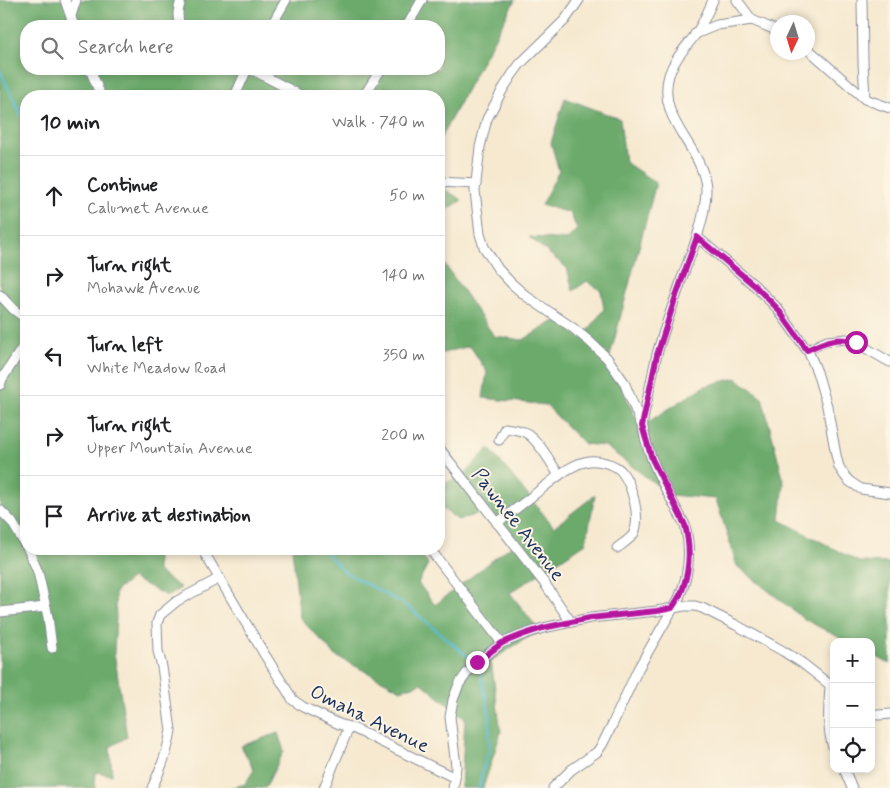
<!DOCTYPE html>
<meta charset="utf-8">
<style>
body{margin:0;font-family:Mynerve,sans-serif;background:#f6f6f6;color:#202124}
.controls{position:absolute;right:15px;bottom:15px;display:grid;overflow:hidden;border-radius:10px;box-shadow:0 2px 8px #0003}
.controls button{width:45px;height:45px;display:grid;place-items:center;padding:0;border:0;border-bottom:1px solid #e0e0e0;background:#fff;color:#202124;font:25px sans-serif}
.compass{position:absolute;left:770px;top:15px;width:45px;height:45px;border-radius:50%;background:#fff;box-shadow:0 2px 8px #0003;rotate:184deg}
.stop{position:absolute;width:15px;height:15px;margin:-11px;border:4px solid #b5179e;border-radius:50%;background:#fff}
.stop.end{background:#b5179e;border-color:#fff;box-shadow:0 1px 5px #0008}
.list{margin:0;padding:0;list-style:none}
h2{display:flex;justify-content:space-between;align-items:center;height:65px;margin:0;padding:0 20px;font-size:21px}
h2 small{font-size:16px;font-weight:400;color:#757577}
.list li{display:grid;grid-template-columns:32px 1fr auto;gap:15px;align-items:center;box-sizing:border-box;height:80px;padding:0 20px;border-top:1px solid #e0e0e0}
.list b{display:block;font-size:19px;white-space:nowrap}
.list p{margin:0;font-size:16px;white-space:nowrap;color:#757577}
.list em{font-size:16px;font-style:normal;color:#757577}
.icon{flex:none;width:28px;height:28px;fill:none;stroke:currentColor;stroke-width:2;stroke-linecap:round;stroke-linejoin:round}
.map{position:relative;flex:none;width:890px;height:788px;overflow:hidden}
.search{position:absolute;background:#fff;box-shadow:0 2px 8px #0003;left:20px;top:20px;width:425px;height:55px;display:flex;align-items:center;gap:12px;box-sizing:border-box;padding:0 18px;border-radius:20px;color:#757577;font-size:19px}
.panel{position:absolute;background:#fff;box-shadow:0 2px 8px #0003;left:20px;top:90px;width:425px;height:465px;border-radius:20px}
.map>svg:first-child{display:block}
.forest{fill:#6caa6c;stroke:#446c65;fill-rule:evenodd}
.lines{fill:none;stroke-linecap:round;stroke-linejoin:round}
.stream{stroke:#4fb5cd;stroke-width:2.5}
.minor-casing{stroke:#888c97;stroke-width:11}
.minor{stroke:#fff;stroke-width:9}
.route{stroke:#b5179e;stroke-width:6}
.labels{text-anchor:middle;stroke-width:4;stroke-linejoin:round;paint-order:stroke}
.street-label{font-size:20px;fill:#1b2f5e;stroke:#fcf5e5}
</style>
<div class="map">
<svg width="890" height="788" viewBox="0 0 890 788">
<rect width="100%" height="100%" fill="#fcf5e5"/>
<filter id="ink" filterUnits="userSpaceOnUse"><feTurbulence type="fractalNoise" baseFrequency=".02" numOctaves="2"/><feDisplacementMap in="SourceGraphic" scale="10" xChannelSelector="R" yChannelSelector="G"/><feConvolveMatrix kernelMatrix="1 2 1 2 8 2 1 2 1" color-interpolation-filters="sRGB"/></filter>
<filter id="wash" filterUnits="userSpaceOnUse"><feTurbulence type="fractalNoise" baseFrequency=".0096" numOctaves="4" result="noise"/><feDisplacementMap in="SourceGraphic" scale="20" xChannelSelector="R" yChannelSelector="G"/><feGaussianBlur stdDeviation="1.12" result="paint"/><feColorMatrix in="noise" values="0 0 0 0 0 0 0 0 0 0 0 0 0 0 0 0 0 1.4 0 .05"/><feComposite in="paint" operator="in"/></filter>
<g filter="url(#wash)">
<rect width="100%" height="100%" fill="#f6e9d0"/>
<g class="forest">
<path d="M0,0H515L439,141V96H26V549H157V571L181,588L167,596L132,578L115,592L116,618L114,652L127,737L110,747L112,775L96,772L95,788H0ZM26,26H439V69H26Z"/>
<path d="M565,98L620,119L625,162L656,183L609,360L640,427L705,386L736,378L762,397L784,482L780,520L859,562L890,563V664L871,654V642H848L804,619L737,566L716,499L670,495L605,446L584,444L546,405L483,398L487,372L470,346L439,354V256L494,336L523,340L556,320L582,339L604,309L601,291L587,281L573,291L567,268L529,237L567,240L577,229L570,213L541,205L559,171L551,143Z"/>
<path d="M439,186L462,200L439,215Z"/>
<path d="M489,448L554,527L595,495L586,543L510,593L539,630L491,661L501,732L483,788H461L465,719L422,683L401,690L336,656L300,618L292,549H418L428,564L418,583L435,605L512,545L490,510L458,520L439,506V486L462,476Z"/>
<path d="M278,733L284,751L265,788H230L245,784L254,770L241,746Z"/>
</g>
<g class="lines">
<g class="stream">
<path d="M0,71L26,125"/>
<path d="M323,549L343,571L407,606L472,660"/>
<path d="M479,788L482,773L489,749L490,716L480,671"/>
</g>
</g>
</g>
<g filter="url(#ink)">
<g class="lines">
<g class="minor-casing">
<g id="minor">
<path d="M65,0L74,26"/>
<path d="M579,0L565,20L520,64L512,75L503,89L487,119L480,147L475,191L480,234L484,247L498,269L511,283L526,296L573,328L589,341L607,358L624,382L642,426"/>
<path d="M737,0L752,20"/>
<path d="M862,0L863,62L865,99"/>
<path d="M71,16L76,0"/>
<path d="M181,26C176,17 178,10 181,0"/>
<path d="M271,26L286,0"/>
<path d="M407,26L422,0"/>
<path d="M695,34L717,25L752,20L778,31"/>
<path d="M808,49L865,99L890,108"/>
<path d="M90,69L101,96"/>
<path d="M251,69L302,96"/>
<path d="M235,96L247,69"/>
<path d="M364,96L381,69"/>
<path d="M439,182L476,184"/>
<path d="M697,237L754,285L777,308L809,353L817,372L827,406L836,455L839,467L845,476L849,481L861,489L890,493"/>
<path d="M0,295L13,309L26,319"/>
<path d="M807,350L827,341L846,339L855,342L890,362"/>
<path d="M0,385L2,379L26,342"/>
<path d="M499,440L505,428C513,429 522,430 528,434C541,444 550,462 559,475"/>
<path d="M439,448L545,584L571,622"/>
<path d="M0,510L12,522L26,546"/>
<path d="M497,523C512,512 526,501 540,490C555,479 570,464 589,461C598,460 615,464 621,471C632,484 641,517 634,533C631,539 622,544 617,548"/>
<path d="M28,549L38,572L48,617L52,648"/>
<path d="M202,549L263,652L293,700L303,707L339,724L355,729L455,778"/>
<path d="M430,549L502,643"/>
<path d="M0,612L46,607"/>
<path d="M830,685C829,707 826,729 834,750"/>
<path d="M871,714L879,715L890,714"/>
<path d="M844,769L852,788"/>
<path d="M152,788C161,769 168,751 171,730L162,667L158,651L157,623L160,615L177,601L218,579L219,577"/>
<path d="M324,788L349,727"/>
<path d="M453,788L455,778L456,766L450,717L453,700L459,684L467,673L477,662L502,643L522,635L543,628L590,618L657,611L684,606H695L702,608L736,625L783,651L802,663L834,688"/>
<path d="M553,788L571,770L597,752L602,745L613,723L638,669L679,598C689,575 691,549 685,525C669,494 649,463 643,428C641,422 648,399 649,391C652,379 654,366 657,354C664,329 674,303 682,278C691,253 702,229 705,202C706,197 706,192 706,187C702,146 656,120 669,75C674,59 686,47 696,34C703,23 708,12 713,0"/>
</g>
</g>
<use href="#minor" class="minor"/>
</g>
</g>
<g class="lines" filter="url(#ink)">
<path class="route" d="M477,662L502,643L522,635L543,628L590,618L657,611L672,608C676,602 681,595 683,588C690,568 690,545 685,525L652,459L642,426L657,355L676,296L697,237L754,285L777,308L807,350C824,342 837,336 856,342"/>
</g>
<g class="labels">
<g class="street-label">
<text transform="translate(519 524) rotate(52)" y="7">Pawnee Avenue</text>
<text transform="translate(370 718) rotate(26)" y="7">Omaha Avenue</text>
</g>
</g>
</svg>
<div class="controls">
<button>+</button>
<button>−</button>
<button><svg class="icon" aria-label="locate" viewBox="0 0 24 24"><circle cx="12" cy="12" r="6"/><path d="M12 2v4M12 18v4M2 12h4M18 12h4"/></svg></button>
</div>
<svg class="compass" viewBox="-18 -18 36 36"><path d="M0-13l5 13h-10z" fill="#e53935"/><path d="M0 13l5-13h-10z" fill="#757577"/></svg>
<div class="stop" style="left:856px;top:342px"></div>
<div class="stop end" style="left:477px;top:662px"></div>
<div class="search"><svg class="icon" aria-label="search" viewBox="0 0 24 24"><circle cx="10" cy="10" r="6"/><path d="M15 15l6 6"/></svg>Search here</div>
<section class="panel">
<h2>10 min<small>Walk · 740 m</small></h2>
<ul class="list">
<li><svg class="icon" aria-label="ahead" viewBox="0 0 24 24"><path d="M12 20V5M6 11l6-6 6 6"/></svg><div><b>Continue</b><p>Calumet Avenue</p></div><em>50 m</em></li>
<li><svg class="icon" aria-label="right" viewBox="0 0 24 24"><path d="M7 20v-9h11M14 6l5 5-5 5"/></svg><div><b>Turn right</b><p>Mohawk Avenue</p></div><em>140 m</em></li>
<li><svg class="icon" aria-label="left" viewBox="0 0 24 24"><path d="M17 20v-9H6M10 6l-5 5 5 5"/></svg><div><b>Turn left</b><p>White Meadow Road</p></div><em>350 m</em></li>
<li><svg class="icon" aria-label="right" viewBox="0 0 24 24"><path d="M7 20v-9h11M14 6l5 5-5 5"/></svg><div><b>Turn right</b><p>Upper Mountain Avenue</p></div><em>200 m</em></li>
<li><svg class="icon" aria-label="arrive" viewBox="0 0 24 24"><path d="M6 21V4h12l-3 4 3 4H6"/></svg><div><b>Arrive at destination</b></div></li>
</ul>
</section>
</div>
